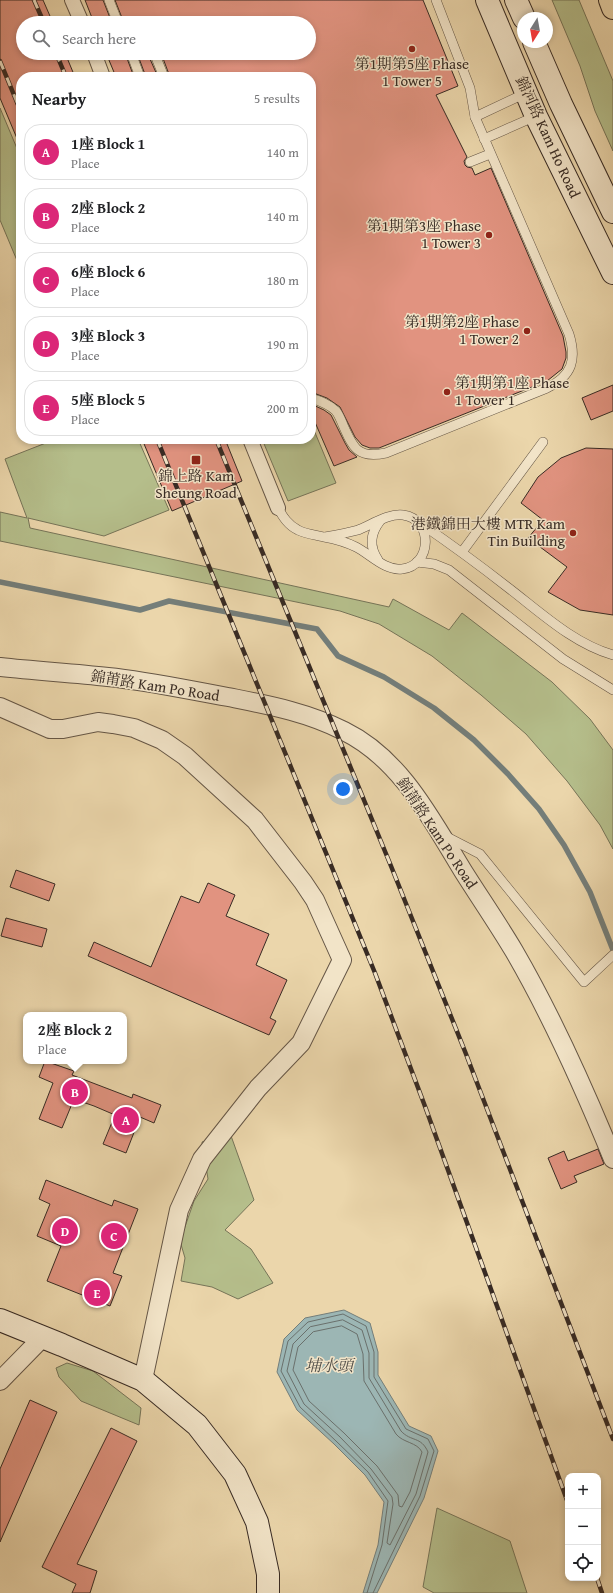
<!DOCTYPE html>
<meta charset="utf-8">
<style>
body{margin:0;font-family:"Gentium Book Plus","Noto Serif TC",serif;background:#f2f2f2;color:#202124}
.controls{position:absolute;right:12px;bottom:12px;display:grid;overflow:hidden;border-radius:8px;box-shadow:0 2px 6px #0003}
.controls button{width:36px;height:36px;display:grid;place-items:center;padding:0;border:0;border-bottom:1px solid #e0e0e0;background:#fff;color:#202124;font:20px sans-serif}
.compass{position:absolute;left:517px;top:12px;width:36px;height:36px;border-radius:50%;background:#fff;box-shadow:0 2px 6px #0003;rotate:191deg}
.you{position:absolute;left:343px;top:789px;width:14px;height:14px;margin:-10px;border:3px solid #fff;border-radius:50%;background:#1a73e8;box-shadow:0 0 0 6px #1a73e833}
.badge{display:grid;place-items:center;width:26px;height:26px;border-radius:50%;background:#db2777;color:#fff;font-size:13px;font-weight:700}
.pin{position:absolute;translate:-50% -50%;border:2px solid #fff;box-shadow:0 1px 4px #0006}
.popup{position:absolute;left:23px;top:1012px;width:104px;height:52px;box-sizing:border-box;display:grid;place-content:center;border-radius:8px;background:#fff;filter:drop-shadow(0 1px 3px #0005);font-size:13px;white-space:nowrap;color:#757577}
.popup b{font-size:15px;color:#202124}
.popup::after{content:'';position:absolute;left:50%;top:100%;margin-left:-8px;border:8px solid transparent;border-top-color:#fff}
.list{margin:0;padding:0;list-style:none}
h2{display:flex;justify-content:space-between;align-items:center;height:52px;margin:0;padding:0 16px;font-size:17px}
h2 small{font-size:13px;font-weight:400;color:#757577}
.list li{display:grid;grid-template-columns:26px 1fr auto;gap:12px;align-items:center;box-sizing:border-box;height:56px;margin:0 8px 8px;padding:0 8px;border:1px solid #e0e0e0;border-radius:16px}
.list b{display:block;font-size:15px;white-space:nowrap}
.list p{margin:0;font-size:13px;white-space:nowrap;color:#757577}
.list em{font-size:13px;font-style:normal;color:#757577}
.icon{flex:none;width:22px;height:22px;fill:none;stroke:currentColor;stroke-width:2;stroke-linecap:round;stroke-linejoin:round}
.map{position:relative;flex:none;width:613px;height:1593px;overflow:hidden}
.search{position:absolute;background:#fff;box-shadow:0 2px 6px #0003;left:16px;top:16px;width:300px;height:44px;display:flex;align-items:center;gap:10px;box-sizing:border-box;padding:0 14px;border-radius:22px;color:#757577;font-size:15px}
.panel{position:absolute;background:#fff;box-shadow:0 2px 6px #0003;left:16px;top:72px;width:300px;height:372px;border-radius:16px}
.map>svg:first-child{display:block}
.green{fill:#b5be8b;stroke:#767458}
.water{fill:#9cb6b4;stroke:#747e7a}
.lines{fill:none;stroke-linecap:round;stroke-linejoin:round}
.shore{stroke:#6a706c;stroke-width:1}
.stream{stroke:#747e7a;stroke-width:5.5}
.building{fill:#e19380;stroke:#382b24}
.service-casing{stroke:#655646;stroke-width:10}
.pedestrian-casing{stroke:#655646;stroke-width:16}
.minor-casing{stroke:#655646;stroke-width:20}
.secondary-casing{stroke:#382b24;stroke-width:24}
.motorway-casing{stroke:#382b24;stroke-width:24}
.service{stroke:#f2e4c8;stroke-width:9}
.pedestrian{stroke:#f2e4c8;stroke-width:14}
.minor{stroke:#f2e4c8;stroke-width:18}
.secondary{stroke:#f2e4c8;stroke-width:22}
.motorway{stroke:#ebd6ab;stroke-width:22}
.rail-casing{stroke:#382b24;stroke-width:4.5}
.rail{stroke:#f2e4c8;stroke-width:3;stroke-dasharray:9;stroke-linecap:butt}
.poi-dot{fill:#8f2418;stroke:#f2e4c8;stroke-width:1.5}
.labels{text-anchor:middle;stroke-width:3;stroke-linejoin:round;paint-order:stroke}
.poi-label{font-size:15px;fill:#382b24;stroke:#f2e4c8;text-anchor:end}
.street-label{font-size:15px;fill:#382b24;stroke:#f2e4c8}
.water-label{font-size:16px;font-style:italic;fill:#514e48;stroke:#f2e4c8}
</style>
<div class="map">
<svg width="613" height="1593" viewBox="0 0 613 1593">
<rect width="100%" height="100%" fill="#ebd6ab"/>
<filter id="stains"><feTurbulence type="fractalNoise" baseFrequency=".005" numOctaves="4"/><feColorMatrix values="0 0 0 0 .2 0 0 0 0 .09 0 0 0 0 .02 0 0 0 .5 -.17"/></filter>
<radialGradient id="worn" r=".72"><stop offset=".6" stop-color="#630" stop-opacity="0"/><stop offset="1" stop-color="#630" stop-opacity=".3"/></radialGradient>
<g class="green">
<path d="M552,0H579L613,81V151L595,111L580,66Z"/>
<path d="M0,108L21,158V270L0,220Z"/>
<path d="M311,423L336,483L288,501L262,439H311Z"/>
<path d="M56,439H138L169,510L104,536L28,518L30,528L389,607L393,599L449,630L462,613L552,682L590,719L613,750V849L600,825L567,781L526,734L481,695L432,656L379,624L340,611L0,541V512L27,518L5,459Z"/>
<path d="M230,1133L254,1200L225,1230L251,1249L273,1283L238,1299L212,1287L181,1281L185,1258L180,1241L194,1201L208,1179L202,1142Z"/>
<path d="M67,1363L93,1371L141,1408L139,1425L81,1401L59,1377L56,1368Z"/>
<path d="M437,1508L510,1541L527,1593H434L423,1587Z"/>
</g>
<path class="water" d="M344,1310L370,1323L378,1352V1375L409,1426L431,1436L438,1451L424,1498L377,1593H363L378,1545L384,1502L365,1475L334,1444L297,1410L277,1372L284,1339L305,1318Z"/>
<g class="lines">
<g class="shore">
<path d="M343,1320L362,1330L369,1353V1378L401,1431C411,1442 421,1436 428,1452L416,1494L390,1545L387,1543L393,1504L392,1497L371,1469L340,1437L304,1404L287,1371L293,1344L310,1327Z"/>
<path d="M342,1326L357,1334L363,1354L364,1381L396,1434C403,1443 417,1442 422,1452L410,1492L402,1507L399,1506L398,1495L377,1466L344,1433L309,1401L293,1370L298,1347L313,1332Z"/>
<path d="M367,1593L382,1545L388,1501L368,1472L336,1441L300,1407L281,1371L288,1341L308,1322L343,1314L366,1326L374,1352V1377L406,1429L428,1439L434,1451L420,1496L373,1593"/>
</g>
<path class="stream" d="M0,582L140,610L169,601L317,629L338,656L384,677L434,708L474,740L508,774L539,809L564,845L590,892L613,950"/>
</g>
<g class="building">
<path d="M0,0H43L53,23H23V53H65L75,77H21V148L0,98Z"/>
<path d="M85,0H103L112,23H94Z"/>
<path d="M115,0H423L458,86L436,95L467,157L464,161L465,165L467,167L472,168L475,175L491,168L563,336L566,352V358L562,369L547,381L379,448H370L362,445L355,437L340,407L327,398L311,392V77H170L161,53H309V23H124Z"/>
<path d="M106,53H125L134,77H116Z"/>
<path d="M137,53H145L146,57L150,59L158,77H146Z"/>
<path d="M613,385V411L591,420L582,398Z"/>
<path d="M311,404L324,410L331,415L345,443L349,450L357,457L334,466L311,413Z"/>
<path d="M142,439H225L242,481L172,511Z"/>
<path d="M586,448L613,449V615L580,610L548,592L567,567L528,538L543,520L521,503L538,477L561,458Z"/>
<path d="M16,870L55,884L49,901L10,887Z"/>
<path d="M208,883L235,895L226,916L269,934L256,965L287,980L270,1018L276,1021L269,1035L88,956L94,942L151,967L181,896L199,903Z"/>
<path d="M6,918L47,929L42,947L1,936Z"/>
<path d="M45,1061L74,1071L72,1075L132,1098L133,1094L161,1105L154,1123L140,1117L126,1153L103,1144L115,1115L94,1106L74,1099L62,1128L39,1119L53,1083L39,1077Z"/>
<path d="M598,1149L604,1164L574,1176L577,1182L561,1189L548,1158L564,1151L568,1161Z"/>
<path d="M46,1180L112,1206L114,1200L138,1209L113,1273L122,1276L110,1306L47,1281L61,1246L37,1236L50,1204L39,1199Z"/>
<path d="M30,1400L57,1412L0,1542V1469Z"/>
<path d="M111,1428L137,1441L77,1564L97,1571L90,1593H72L76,1584L42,1567Z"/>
</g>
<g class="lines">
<g class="service-casing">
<g id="service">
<path d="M109,0L118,23"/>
<path d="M131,53L140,77"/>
<path d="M151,53L155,55L164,77"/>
<path d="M475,117L526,93"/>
<path d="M484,139L536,116"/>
<path d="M470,162L490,154"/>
<path d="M311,398C320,401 329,404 336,411C339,415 341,420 343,425C353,448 358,459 386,453L547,388C572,376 577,360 569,334L475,117L470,88L436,0"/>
<path d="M278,508C283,517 288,525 298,530C305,534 316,535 324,537C335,539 346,542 356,547C370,554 385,571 402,569C432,566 434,519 403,515C389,513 371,525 358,530C347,533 336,535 325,537"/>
<path d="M420,523C449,543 478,564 506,586C539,611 572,643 613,655"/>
<path d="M462,552L543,442"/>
<path d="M378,560C369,546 370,534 380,521"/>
<path d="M417,562L434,564L449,570L563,659L613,690"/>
<path d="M445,836L480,854L584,982L613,955"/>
</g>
</g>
<g class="pedestrian-casing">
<g id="pedestrian">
<path d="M72,0L82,23"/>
<path d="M94,53L103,77"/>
<path d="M250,439L278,508"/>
</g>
</g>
<g class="minor-casing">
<g id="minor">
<path d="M0,667C36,671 72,673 108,677C148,681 188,690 228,697C268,705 307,712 344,731C401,759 431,819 463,871C480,898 498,924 514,951C553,1018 584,1088 613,1159"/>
<path d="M0,707L50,729H63L98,722L113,724L134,728L162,740L185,756L255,820L303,882L315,900L342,960L301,1043L258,1088L202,1159L179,1210L143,1380"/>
<path d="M0,1381L43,1337"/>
</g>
</g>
<g class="secondary-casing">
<g id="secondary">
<path d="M487,0L536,116L613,273"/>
<path d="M516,0L524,18"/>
<path d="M534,42L561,104L613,212"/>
<path d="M0,1320L62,1345L143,1380L197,1425L235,1474L257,1522L268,1574V1593"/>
</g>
</g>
<g class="motorway-casing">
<path id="motorway" d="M610,0L613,8"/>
</g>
<use href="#service" class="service"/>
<use href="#pedestrian" class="pedestrian"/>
<use href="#minor" class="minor"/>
<use href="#secondary" class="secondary"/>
<use href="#motorway" class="motorway"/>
<g class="rail-casing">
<g id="rail">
<path d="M34,0L44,23"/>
<path d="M56,53L66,77"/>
<path d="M0,61L21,112"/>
<path d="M157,439L375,973L426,1109L568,1503"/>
<path d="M216,439L391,866L466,1054L613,1439"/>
<path d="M597,1578L602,1593"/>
</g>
</g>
<use href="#rail" class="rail"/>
</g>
<g class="poi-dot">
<circle cx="412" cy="49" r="4"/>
<circle cx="489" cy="235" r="4"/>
<circle cx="527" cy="331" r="4"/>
<circle cx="447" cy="392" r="4"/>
<rect x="191" y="455" width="10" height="10" rx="2"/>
<circle cx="573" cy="533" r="4"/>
</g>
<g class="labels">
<g class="poi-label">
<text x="412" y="69" text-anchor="middle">第1期第5座 Phase<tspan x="412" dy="17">1 Tower 5</tspan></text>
<text x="481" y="231">第1期第3座 Phase<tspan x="481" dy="17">1 Tower 3</tspan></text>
<text x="519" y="327">第1期第2座 Phase<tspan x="519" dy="17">1 Tower 2</tspan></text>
<text x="455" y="388" text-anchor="start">第1期第1座 Phase<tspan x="455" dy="17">1 Tower 1</tspan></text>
<text x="196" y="481" text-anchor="middle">錦上路 Kam<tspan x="196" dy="17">Sheung Road</tspan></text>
<text x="565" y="529">港鐵錦田大樓 MTR Kam<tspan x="565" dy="17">Tin Building</tspan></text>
</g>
<g class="street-label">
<text transform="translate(548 137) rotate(65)" y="5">錦河路 Kam Ho Road</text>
<text transform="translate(155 686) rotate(9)" y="5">錦莆路 Kam Po Road</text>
<text transform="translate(437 833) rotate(56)" y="5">錦莆路 Kam Po Road</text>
</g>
<g class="water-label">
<text x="329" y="1371">埔水頭</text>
</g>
</g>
<rect width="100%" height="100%" filter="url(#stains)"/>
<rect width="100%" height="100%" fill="url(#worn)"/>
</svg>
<div class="controls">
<button>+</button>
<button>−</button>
<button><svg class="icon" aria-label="locate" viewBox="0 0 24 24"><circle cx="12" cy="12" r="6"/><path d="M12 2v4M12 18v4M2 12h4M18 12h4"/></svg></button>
</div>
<svg class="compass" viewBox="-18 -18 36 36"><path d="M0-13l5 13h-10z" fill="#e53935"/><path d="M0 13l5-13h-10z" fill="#757577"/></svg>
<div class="you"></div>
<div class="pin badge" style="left:126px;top:1120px">A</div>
<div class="pin badge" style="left:75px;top:1092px">B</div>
<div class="popup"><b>2座 Block 2</b>Place</div>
<div class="pin badge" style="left:114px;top:1236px">C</div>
<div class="pin badge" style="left:65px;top:1231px">D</div>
<div class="pin badge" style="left:97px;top:1293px">E</div>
<div class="search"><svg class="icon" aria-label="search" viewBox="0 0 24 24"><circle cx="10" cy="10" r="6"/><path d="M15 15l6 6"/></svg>Search here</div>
<section class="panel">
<h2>Nearby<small>5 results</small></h2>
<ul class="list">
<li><span class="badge">A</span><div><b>1座 Block 1</b><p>Place</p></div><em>140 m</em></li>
<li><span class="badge">B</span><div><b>2座 Block 2</b><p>Place</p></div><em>140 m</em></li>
<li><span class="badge">C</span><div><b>6座 Block 6</b><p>Place</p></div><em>180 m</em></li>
<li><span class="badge">D</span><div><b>3座 Block 3</b><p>Place</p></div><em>190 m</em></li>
<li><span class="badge">E</span><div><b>5座 Block 5</b><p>Place</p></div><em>200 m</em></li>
</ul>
</section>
</div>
